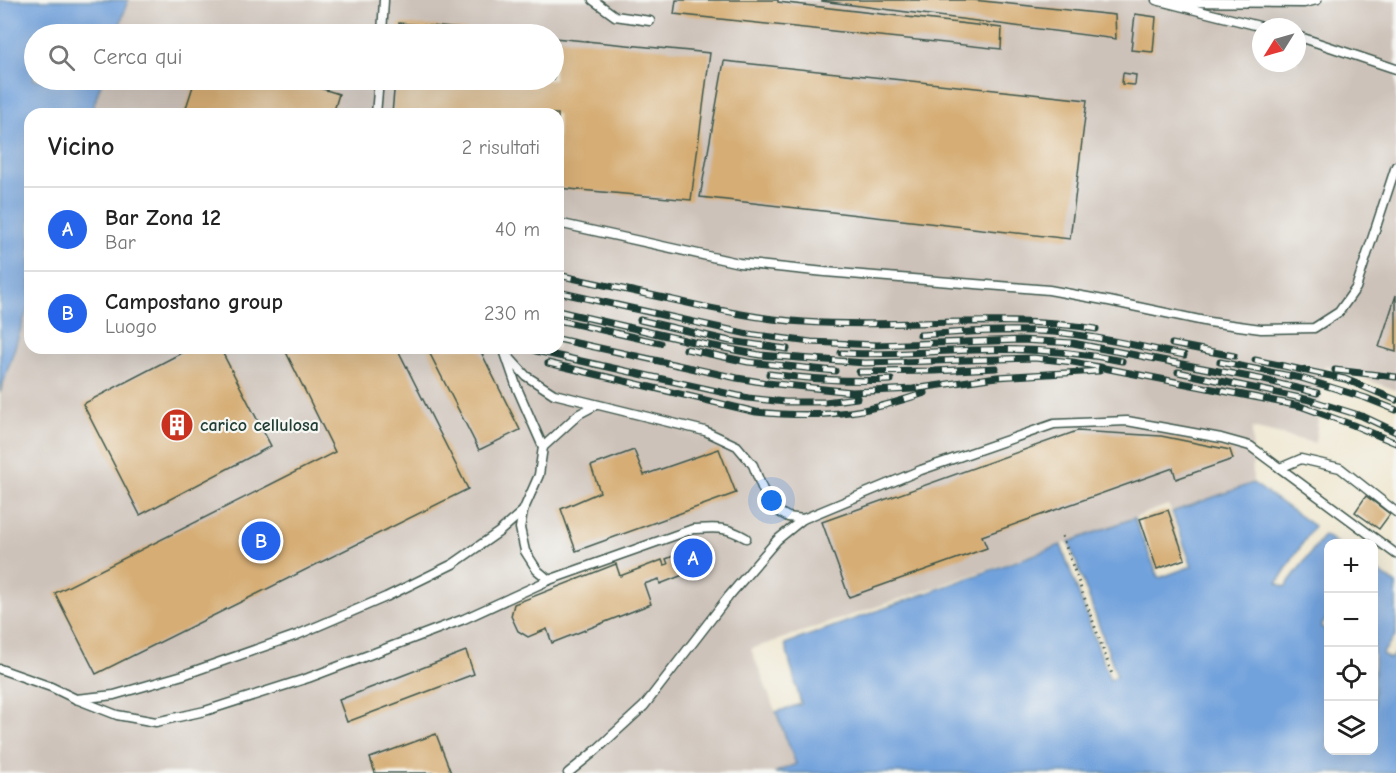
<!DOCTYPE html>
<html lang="it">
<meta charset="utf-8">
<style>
body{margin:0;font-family:"Comic Neue",sans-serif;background:#f2f2f2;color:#222}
.controls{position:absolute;right:18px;bottom:18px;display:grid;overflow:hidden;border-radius:12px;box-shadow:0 6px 24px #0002}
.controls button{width:54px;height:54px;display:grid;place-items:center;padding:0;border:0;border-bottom:2px solid #e0e0e0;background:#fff;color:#222;font:30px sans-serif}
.compass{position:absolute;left:1252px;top:18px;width:54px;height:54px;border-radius:50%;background:#fff;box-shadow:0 6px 24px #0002;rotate:233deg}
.you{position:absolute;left:772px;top:501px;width:21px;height:21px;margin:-15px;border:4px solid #fff;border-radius:50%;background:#1a73e8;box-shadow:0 0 0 9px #1a73e833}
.badge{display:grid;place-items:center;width:39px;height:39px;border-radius:50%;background:#2563eb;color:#fff;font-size:20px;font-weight:700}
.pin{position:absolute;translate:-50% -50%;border:3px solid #fff;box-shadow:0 2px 6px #0006}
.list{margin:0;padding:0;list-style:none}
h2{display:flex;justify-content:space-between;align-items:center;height:78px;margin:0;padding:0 24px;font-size:26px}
h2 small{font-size:20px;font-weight:400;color:#767676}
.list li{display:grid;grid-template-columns:39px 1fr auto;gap:18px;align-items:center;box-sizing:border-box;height:84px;padding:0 24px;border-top:2px solid #e0e0e0}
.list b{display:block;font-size:22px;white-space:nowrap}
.list p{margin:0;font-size:20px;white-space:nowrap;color:#767676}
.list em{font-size:20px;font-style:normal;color:#767676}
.icon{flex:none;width:33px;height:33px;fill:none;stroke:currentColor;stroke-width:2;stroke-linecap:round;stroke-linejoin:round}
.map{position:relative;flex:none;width:1396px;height:773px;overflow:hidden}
.search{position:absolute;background:#fff;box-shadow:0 6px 24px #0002;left:24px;top:24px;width:540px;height:66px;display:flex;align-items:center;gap:15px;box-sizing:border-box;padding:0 21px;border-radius:33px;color:#767676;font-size:22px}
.panel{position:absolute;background:#fff;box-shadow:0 6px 24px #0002;left:24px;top:108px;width:540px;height:246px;border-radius:18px}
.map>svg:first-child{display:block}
.industrial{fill:#cdc2b9;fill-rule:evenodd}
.water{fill:#72a2dc;stroke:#487088;stroke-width:1.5}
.building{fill:#d6ad75}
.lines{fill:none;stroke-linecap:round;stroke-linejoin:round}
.service-casing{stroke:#3e564b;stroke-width:11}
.path{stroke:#3e564b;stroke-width:3;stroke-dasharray:1.5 4.5;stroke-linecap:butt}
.service{stroke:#fff;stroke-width:8}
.rail-casing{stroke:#1f3d34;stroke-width:7}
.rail{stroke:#f6f6f2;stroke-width:4.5;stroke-dasharray:14;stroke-linecap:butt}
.labels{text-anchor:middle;stroke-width:4.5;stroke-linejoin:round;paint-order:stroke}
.poi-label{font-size:18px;font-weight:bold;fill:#1f3d34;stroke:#f6f6f2;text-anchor:start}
</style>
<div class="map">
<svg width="1396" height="773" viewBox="0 0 1396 773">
<rect width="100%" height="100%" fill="#f6f6f2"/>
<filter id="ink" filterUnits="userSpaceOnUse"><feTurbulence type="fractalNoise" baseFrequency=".0167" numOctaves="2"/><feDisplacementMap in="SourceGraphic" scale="12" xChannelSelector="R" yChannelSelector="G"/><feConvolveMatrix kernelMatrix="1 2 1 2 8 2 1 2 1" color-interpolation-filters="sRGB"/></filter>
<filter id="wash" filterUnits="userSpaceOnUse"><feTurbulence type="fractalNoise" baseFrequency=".008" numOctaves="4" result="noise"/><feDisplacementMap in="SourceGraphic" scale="24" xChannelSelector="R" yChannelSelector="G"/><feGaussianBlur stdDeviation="1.35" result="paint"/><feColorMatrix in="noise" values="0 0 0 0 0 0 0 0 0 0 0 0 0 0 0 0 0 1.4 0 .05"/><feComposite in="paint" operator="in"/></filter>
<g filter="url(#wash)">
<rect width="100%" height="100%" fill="#efe7d0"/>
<path class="industrial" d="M128,0H1396V390L1325,365L1315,443L1252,428L1253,483L1172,512L1168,505L1069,542L751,649L796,764L774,773H0V393L30,301V348H558V114H91L102,80H554V34H117ZM1261,27H1297V63H1261Z"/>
<g class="water">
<path d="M0,0H128L117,34H34V80H102L91,114H30V301L0,393Z"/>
<path d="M1253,483L1314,526L1277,583L1285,587L1324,535L1337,543L1328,544V616L1321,627L1328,631V750H1374V574L1376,570L1396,584V635L1382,654L1390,659L1396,652V773H774L796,764L776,712L801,704L785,644L1061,545L1110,680L1117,676L1069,542L1134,518L1159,578L1192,566L1172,512Z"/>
</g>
<g id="blocks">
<g class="building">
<path d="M676,0H778V2L1002,28L1001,49L674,14Z"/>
<path d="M822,0H973L1115,15L1116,39L822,1Z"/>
<path d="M1135,14L1156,17L1153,52L1131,50Z"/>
<path d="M399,23L503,33V34H398Z"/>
<path d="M554,38L710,53L691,200L558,188V114H392L395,80H554Z"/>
<path d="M724,61L1087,100L1070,239L700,197Z"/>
<path d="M1123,73L1136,75L1135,85L1122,84Z"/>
<path d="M195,80H294L339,94L333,114H184Z"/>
<path d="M1396,295V352L1379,347Z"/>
<path d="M191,348H220L271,446L140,515L83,404Z"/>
<path d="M284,348H397L468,489L96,674L55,593L335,452Z"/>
<path d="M427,348H479L520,430L479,450Z"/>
<path d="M1077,431L1161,436L1230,450L1233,459L1176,479L1173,468L982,536L987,548L849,597L822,522Z"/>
<path d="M719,449L736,493L576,551L561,509L600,492L591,466L634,450L644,475Z"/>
<path d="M1366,496L1390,514L1379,529L1355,512Z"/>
<path d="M1168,510L1185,559L1157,569L1140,519Z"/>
<path d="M686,551L693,571L660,584L659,579L644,584L651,604L552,643L547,629L528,637L518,631L511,616L514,604L616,564L620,576L662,560L664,565L668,564L666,559Z"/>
<path d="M692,551L700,564L691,567L689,552Z"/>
<path d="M466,651L474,674L347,722L339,700Z"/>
<path d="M436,734L451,773H375L370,758Z"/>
</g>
</g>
</g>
<g filter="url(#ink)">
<use href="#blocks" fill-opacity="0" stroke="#3e564b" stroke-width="1.5"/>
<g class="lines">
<g class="service-casing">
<g id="service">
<path d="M593,0L615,16L650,21"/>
<path d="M1156,0L1263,27"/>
<path d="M1165,2L1304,3L1317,0"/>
<path d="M382,34L384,0"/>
<path d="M1297,36L1396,69"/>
<path d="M376,114L379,80"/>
<path d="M558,223L739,263L825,272L1049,290L1109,301L1209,322L1261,329L1314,328L1339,312L1356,288L1396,166"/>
<path d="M596,405L579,414L543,447L539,475L523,511L499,532L453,564L386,597L297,635L183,675L114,695L76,699L117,715L156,722L205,711L308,678L464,619L549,580L693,529C717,528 725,526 746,538"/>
<path d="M543,447L517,388L505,353L526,376L554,394L705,431L737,446L753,465L763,490L779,512L788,517L803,519"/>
<path d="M1280,468L1301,459L1340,468L1396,512"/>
<path d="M523,512L520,528L525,551L537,570L549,580"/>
<path d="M0,669L51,687L76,699"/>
<path d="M568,773L594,752L644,706L729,596L777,540L803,519L921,470L1054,424L1127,421L1221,438L1250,446L1396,554"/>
</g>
</g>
<path class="path" d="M1062,536L1113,677"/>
<use href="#service" class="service"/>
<g class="rail-casing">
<g id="rail">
<path d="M558,275C595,283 632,291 669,299C714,309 758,319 804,322C901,329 999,313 1096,329"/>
<path d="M558,292L748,334L811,342L877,345L1022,340L1073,343L1260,379L1317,393"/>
<path d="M558,311L693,342L760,355L865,363L1034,358L1073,362L1300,406L1353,425L1396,443"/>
<path d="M558,320L660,343"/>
<path d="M640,320L730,341L787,349"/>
<path d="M920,335C964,332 1008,329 1053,332C1097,336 1141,347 1184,355"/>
<path d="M558,339L737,378L767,383L852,392L913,389L997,377L1099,371"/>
<path d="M1172,344L1234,356"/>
<path d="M686,349L748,362L835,371"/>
<path d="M536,351L748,398L785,402H825L857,398"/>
<path d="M841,353C885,356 930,351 975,350C1025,348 1073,351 1122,361"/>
<path d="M1255,360L1345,379L1396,400"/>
<path d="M1220,362L1301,378L1366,398L1396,410"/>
<path d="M548,363L756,412C787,415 818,416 849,412C875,409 900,401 925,393"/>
<path d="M1335,370L1396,377"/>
<path d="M859,372L935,371L996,368"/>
<path d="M1178,372L1310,400L1362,416L1396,432"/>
<path d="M769,374C809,379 850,382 891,380"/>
</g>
</g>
<use href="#rail" class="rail"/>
</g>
</g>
<defs>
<g id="building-disc" transform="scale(1.725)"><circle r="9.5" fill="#c8321e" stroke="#f6f6f2"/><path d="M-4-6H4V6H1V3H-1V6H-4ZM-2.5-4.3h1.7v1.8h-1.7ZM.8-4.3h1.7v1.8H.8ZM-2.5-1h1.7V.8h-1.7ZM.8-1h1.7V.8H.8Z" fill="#fff"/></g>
</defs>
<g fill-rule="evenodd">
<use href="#building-disc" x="177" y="425"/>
</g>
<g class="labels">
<g class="poi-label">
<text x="200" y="431">carico cellulosa</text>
</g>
</g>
</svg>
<div class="controls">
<button>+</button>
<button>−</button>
<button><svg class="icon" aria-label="locate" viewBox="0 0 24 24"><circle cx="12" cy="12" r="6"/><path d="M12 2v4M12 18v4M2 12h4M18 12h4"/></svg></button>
<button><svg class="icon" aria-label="layers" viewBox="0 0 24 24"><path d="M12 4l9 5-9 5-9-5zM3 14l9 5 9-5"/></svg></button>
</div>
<svg class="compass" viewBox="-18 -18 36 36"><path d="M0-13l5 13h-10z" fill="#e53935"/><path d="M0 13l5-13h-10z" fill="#767676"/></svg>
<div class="you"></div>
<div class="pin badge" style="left:693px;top:558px">A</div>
<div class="pin badge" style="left:261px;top:541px">B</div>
<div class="search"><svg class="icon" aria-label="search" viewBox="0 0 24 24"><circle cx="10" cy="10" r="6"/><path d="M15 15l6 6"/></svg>Cerca qui</div>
<section class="panel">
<h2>Vicino<small>2 risultati</small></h2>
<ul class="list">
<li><span class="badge">A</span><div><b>Bar Zona 12</b><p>Bar</p></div><em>40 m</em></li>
<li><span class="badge">B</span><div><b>Campostano group</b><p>Luogo</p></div><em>230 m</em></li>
</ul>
</section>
</div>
